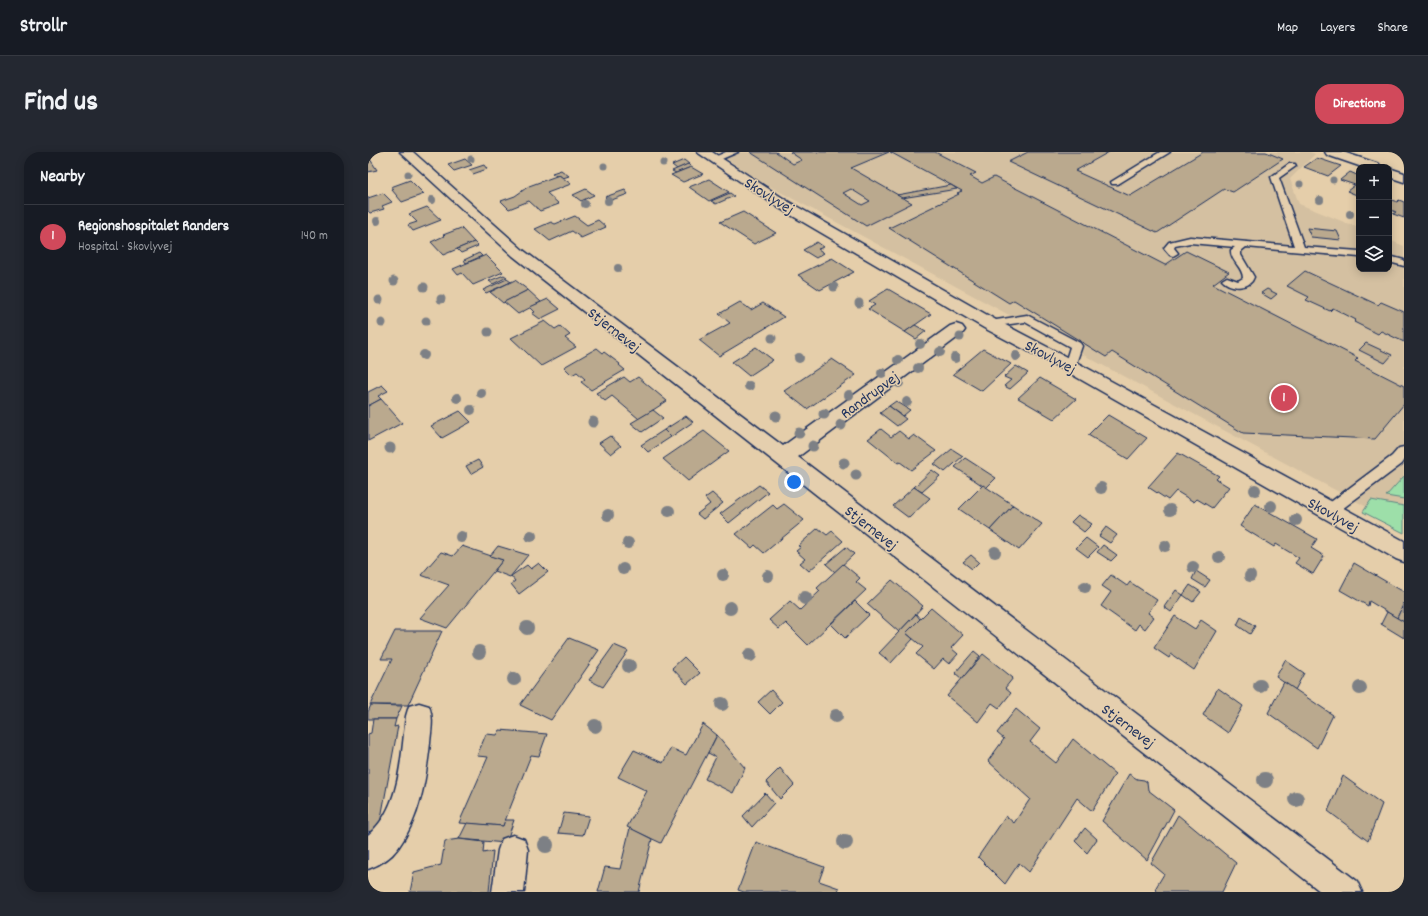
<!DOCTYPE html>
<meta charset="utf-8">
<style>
body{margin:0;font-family:Dekko,sans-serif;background:#242831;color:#f1f3f6}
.controls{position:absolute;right:12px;top:12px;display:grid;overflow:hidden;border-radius:8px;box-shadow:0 2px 10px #0003}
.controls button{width:36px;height:36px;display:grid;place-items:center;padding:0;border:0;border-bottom:1px solid #363941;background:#171b24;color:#f1f3f6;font:20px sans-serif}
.you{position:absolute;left:426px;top:330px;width:14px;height:14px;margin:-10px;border:3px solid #fff;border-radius:50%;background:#1a73e8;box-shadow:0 0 0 6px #1a73e833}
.badge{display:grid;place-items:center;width:26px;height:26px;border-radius:50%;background:#d1495b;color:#fff;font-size:13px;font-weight:700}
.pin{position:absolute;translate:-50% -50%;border:2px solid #fff;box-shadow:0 1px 4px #0006}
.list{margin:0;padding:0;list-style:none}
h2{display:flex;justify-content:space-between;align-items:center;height:52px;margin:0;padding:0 16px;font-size:17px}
h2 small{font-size:13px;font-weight:400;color:#9ea1a6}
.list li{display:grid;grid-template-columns:26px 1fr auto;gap:12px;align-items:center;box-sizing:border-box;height:64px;padding:0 16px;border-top:1px solid #363941}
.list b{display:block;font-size:15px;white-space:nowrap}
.list p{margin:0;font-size:13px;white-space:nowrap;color:#9ea1a6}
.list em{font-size:13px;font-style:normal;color:#9ea1a6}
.icon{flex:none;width:22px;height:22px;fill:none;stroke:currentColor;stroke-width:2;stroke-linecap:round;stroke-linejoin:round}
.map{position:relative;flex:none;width:1036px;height:740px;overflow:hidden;border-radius:16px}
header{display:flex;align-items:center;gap:24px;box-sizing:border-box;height:56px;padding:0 20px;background:#171b24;border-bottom:1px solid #363941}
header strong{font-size:19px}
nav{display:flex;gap:22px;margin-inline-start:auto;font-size:14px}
.intro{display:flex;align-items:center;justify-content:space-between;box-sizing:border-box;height:96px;padding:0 24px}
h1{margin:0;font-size:28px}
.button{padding:10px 18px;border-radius:16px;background:#d1495b;color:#fff;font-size:14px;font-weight:700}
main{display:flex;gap:24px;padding:0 24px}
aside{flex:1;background:#171b24;border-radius:16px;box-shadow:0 2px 10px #0003}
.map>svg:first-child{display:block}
.built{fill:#d4c0a1}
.green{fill:#9ddfa9;stroke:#5c8784}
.building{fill:#baa98e;stroke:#1b2f5e;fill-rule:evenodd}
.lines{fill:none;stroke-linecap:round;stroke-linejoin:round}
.service-casing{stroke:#1b2f5e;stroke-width:3}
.minor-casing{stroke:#1b2f5e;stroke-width:3}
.tertiary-casing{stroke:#1b2f5e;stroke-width:3}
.service{fill:#e5cfae;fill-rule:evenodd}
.minor{fill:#e5cfae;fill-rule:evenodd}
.tertiary{fill:#e5cfae;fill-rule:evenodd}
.tree{fill:#7d8085}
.labels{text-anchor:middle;stroke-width:3;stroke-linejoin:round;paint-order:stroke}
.street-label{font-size:16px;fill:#1b2f5e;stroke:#e5cfae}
</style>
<header>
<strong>Strollr</strong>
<nav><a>Map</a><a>Layers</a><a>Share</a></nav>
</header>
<div class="intro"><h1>Find us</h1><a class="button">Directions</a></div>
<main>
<aside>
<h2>Nearby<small></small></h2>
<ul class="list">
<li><span class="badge">1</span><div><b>Regionshospitalet Randers</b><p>Hospital · Skovlyvej</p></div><em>140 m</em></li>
</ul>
</aside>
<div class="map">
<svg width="1036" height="740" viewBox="0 0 1036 740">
<rect width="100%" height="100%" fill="#e5ceaa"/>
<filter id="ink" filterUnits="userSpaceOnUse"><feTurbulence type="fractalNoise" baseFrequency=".025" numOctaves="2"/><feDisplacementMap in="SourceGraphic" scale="8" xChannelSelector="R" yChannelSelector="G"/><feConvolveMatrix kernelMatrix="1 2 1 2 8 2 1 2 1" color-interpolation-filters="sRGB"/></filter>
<g filter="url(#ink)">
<path class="built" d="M349,0H942L947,2L922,27L931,52L991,76V117H1021V88L1036,94V375L388,27Z"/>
<g class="green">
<path d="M1036,324V347L1018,344Z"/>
<path d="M1003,348L1036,354V381L995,360Z"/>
</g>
<g class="building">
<path d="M382,0H408L425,12L434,8L422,0H521L483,16L544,51L498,74ZM483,37L502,49L494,53L475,41Z"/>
<path d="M522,0H567L608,21L602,24L614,31L626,25L797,113L818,99L861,120L845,132L990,206L987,209L1036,234V252L1007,287L875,281L744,200L738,205L646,148L641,151L521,76L591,42L589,41L594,39Z"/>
<path d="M660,0H741L707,19L762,44L835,0H898L915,7L865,40L856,37L789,81L640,10Z"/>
<path d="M0,4L9,18L0,20Z"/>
<path d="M949,6L973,14L960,24L936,15Z"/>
<path d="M97,7L104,13L86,19L80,13Z"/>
<path d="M316,8L321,12L309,17L304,13Z"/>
<path d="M320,12L323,15L308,21L304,19Z"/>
<path d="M116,13L119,17L105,22L101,18Z"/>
<path d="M323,15L335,22L315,30L303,23Z"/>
<path d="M193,18L201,24L195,26L191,23L188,24L184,21Z"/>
<path d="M982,20L991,24V44L979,39L987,33L972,28Z"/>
<path d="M191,23L203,32L179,41L191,52L172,59L161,49L141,57L133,49L147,44L161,34Z"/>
<path d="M341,27L361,40L341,49L321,35Z"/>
<path d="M42,28L56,42L34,50L24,38L26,37L23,35Z"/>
<path d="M583,33L589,37L534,46L529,43Z"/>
<path d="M218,37L226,43L213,49L205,43Z"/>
<path d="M257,38L260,42L241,49L237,45Z"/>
<path d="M15,41L24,50L14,54L16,57L2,61L0,59V46Z"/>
<path d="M362,41L366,44L348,52L343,49Z"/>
<path d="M1021,47L1029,50L1031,48L1036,50V66L1025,62L1028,60L1021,57Z"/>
<path d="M59,55L73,68L45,79L40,73L49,70L41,62Z"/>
<path d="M375,60L408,81L386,92L352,70Z"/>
<path d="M207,64L219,73L230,68L238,75L213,86L204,79L182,89L167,77L183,70L187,72Z"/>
<path d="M93,76L106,90L75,103L63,90L76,84L75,83Z"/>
<path d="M939,76L969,79L973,88L943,85Z"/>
<path d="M106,90L110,94L93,101L89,97Z"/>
<path d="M449,90L456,95L450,97L456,101L448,106L435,98Z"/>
<path d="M111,101L114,104L98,111L96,108Z"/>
<path d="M118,103L135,120L105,133L94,121L90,123L85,117Z"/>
<path d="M464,106L486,120L452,138L430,123Z"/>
<path d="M937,119L1010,153L1013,150L1036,160V190L1013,179L1010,182L986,170L988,168L965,156L962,159L938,148L941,145L919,134Z"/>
<path d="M136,123L139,125L125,132L121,129Z"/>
<path d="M139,127L143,130L118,141L115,138Z"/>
<path d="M147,128L160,138L135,151L122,140Z"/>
<path d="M520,137L563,162L537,180L500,157L507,153L501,149Z"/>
<path d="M899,137L909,142L903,147L893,141Z"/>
<path d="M160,138L173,150L150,162L136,150Z"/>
<path d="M180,147L192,157L172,167L164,161L167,160L162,155Z"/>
<path d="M372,150L383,158L395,151L416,165L351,204L331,188L362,171L351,162Z"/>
<path d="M177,169L187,177L192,174L202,183L197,186L208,195L173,214L143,186Z"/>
<path d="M547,173L558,179L548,187L537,180Z"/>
<path d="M998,191L1024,203L1017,211L991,198Z"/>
<path d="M388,195L405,208L381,224L364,210Z"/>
<path d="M229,196L235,201L236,200L252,212L251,213L257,218L223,238L213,230L217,227L209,220L204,223L196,215Z"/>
<path d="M615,197L643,212L614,239L585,222Z"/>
<path d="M464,207L488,223L439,257L416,239Z"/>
<path d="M648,214L660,221L642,237L636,234L643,228L636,225Z"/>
<path d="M256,225L262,230L270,225L299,249L271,267L244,244L237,249L228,241Z"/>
<path d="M672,226L708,247L686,267L650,246Z"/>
<path d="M14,233L20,239L10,244L13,247L0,254V240Z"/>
<path d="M13,247L34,271L0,289V254Z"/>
<path d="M528,249L542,258L535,264L521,254Z"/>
<path d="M521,254L538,267L529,274L512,261Z"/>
<path d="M285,258L295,266L274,280L263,271Z"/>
<path d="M92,259L103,270L74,286L63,274Z"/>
<path d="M740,263L779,286L760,307L720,283Z"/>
<path d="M318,264L325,270L303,285L296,278Z"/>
<path d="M513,277L523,285L531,279L541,287L546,283L568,299L543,318L532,310L530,311L500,287Z"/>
<path d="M296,278L303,285L280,300L273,293Z"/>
<path d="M336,279L361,299L320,329L295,307Z"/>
<path d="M242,284L253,294L243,302L231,291Z"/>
<path d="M584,297L595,304L577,320L566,312Z"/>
<path d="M810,301L851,324L848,327L861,335L844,356L829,347L826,350L808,339L800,348L780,335Z"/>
<path d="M597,306L628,326L618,336L587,315Z"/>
<path d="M110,308L115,315L103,322L98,314Z"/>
<path d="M564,318L572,324L554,340L546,335Z"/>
<path d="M391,333L400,340L361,371L352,362Z"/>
<path d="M615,333L645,353L622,378L591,357Z"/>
<path d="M546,335L562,346L541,366L525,354Z"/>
<path d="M344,341L355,351L335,367L329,362L342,352L337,346Z"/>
<path d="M416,352L436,368L396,401L387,393L384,396L368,382L405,353L409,357Z"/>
<path d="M887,352L949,387L943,396L956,404L945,422L927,411L931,406L908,392L906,395L872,374Z"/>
<path d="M645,353L674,372L651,398L622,378Z"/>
<path d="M710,363L724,372L716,380L703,370Z"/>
<path d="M738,375L749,383L742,391L731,384Z"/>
<path d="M450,376L459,383L464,379L475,389L441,419L432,411L437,407L428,399L433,395L430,394Z"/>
<path d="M718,386L730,395L720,405L708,396Z"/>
<path d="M735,393L749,403L743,409L729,400Z"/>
<path d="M94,394L135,408L79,476L52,466L81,433L53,423L73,400L85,404Z"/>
<path d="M130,394L160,403L142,425L126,419L135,408L122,404Z"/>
<path d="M478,395L486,402L467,420L458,412Z"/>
<path d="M603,403L611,410L604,417L595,410Z"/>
<path d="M171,411L180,420L151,442L143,432L147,429L143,424L159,413L163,417Z"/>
<path d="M986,411L1036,440V451L1029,466L1001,449L1000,454L972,438Z"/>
<path d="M475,412L492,426L488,430L498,438L440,493L418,471L411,477L401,468L422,449L432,458L452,439L449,436Z"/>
<path d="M828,419L842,428L837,435L824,427Z"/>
<path d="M743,423L759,434L762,430L789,448L780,461L786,465L777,477L771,472L767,478L733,454L743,440L734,434Z"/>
<path d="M524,428L555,454L531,480L499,452Z"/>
<path d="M822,433L833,440L825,450L815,443Z"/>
<path d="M808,438L815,443L803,460L796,455Z"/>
<path d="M487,449L501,463L477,486L463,472Z"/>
<path d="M1036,451V470L1029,466Z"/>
<path d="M563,456L595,483L583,496L590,502L581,512L575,507L566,517L548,502L555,495L538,481Z"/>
<path d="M1019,460L1036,470V486L1013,472Z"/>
<path d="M548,462L552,467L538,481L545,487L523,511L511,501Z"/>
<path d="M807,464L827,477L833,468L849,479L826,518L803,502L801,506L786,496Z"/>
<path d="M873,465L887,474L882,482L869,473Z"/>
<path d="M27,479H74L40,553H2L24,507H13Z"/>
<path d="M201,486L231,498L183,568L152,553Z"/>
<path d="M246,493L260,499L235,535L221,528Z"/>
<path d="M606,499L612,504L594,527L587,521Z"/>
<path d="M615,502L645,526L637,536L643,541L631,556L624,551L610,570L579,544Z"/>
<path d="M316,505L332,521L319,532L304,516Z"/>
<path d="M917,508L936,521L927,538L908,525Z"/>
<path d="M916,530L965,563L949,596L900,561Z"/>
<path d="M850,536L875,554L860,581L835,563Z"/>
<path d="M403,538L414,550L402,562L390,550Z"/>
<path d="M3,553L34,554L28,567H0V560Z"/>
<path d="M648,557L672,577L662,590L688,611L705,587L747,622L724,659L709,646L661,720L651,711L637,732L610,705L638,664L646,671L662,647L620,609L636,587L629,581Z"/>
<path d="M5,567H28L26,575L30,574L11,677L0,680V582L3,581Z"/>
<path d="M335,572L349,583L293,691L259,675L279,639L250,625L266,598L295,611L303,596L318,603Z"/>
<path d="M132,578L179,582L171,604L163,603L135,674L91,671L120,605L109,604L118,582L129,583Z"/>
<path d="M349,583L377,616L365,641L337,627L348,605L340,601Z"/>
<path d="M412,616L426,633L412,647L398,630Z"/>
<path d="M761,622L769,627L776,628L779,630L780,638L806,658L779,708L734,669Z"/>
<path d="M975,624L1014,652L1000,689L960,659Z"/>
<path d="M397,641L406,651L384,675L375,664Z"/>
<path d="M196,661L221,664L215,683L190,681Z"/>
<path d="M810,663L868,711L854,740H790L787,737L796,722L783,711Z"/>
<path d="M137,668H146L138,691L91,687L99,671L135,674Z"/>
<path d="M262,676L284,687L271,740H230L237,715L252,717Z"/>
<path d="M717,676L729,687L719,701L707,689Z"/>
<path d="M91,687L116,690L115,701L125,699L121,740H42L46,720L73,713L77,689Z"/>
<path d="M388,690L456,715L451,729L471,736L470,740H376L370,738Z"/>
</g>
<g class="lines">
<g class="service-casing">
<g id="service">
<path d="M358,0H370L349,9H343L342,7Z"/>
<path d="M792,0H802L750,32H744L743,30Z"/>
<path d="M921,12H927L928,14L911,26L936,95L991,99V105L878,95L873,99V103L886,125C882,138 862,137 854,128L859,125L870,129L875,126C875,115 862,109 863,98L867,95L822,91L807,94L806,96L810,101L805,104L802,103L796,96L801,90L822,85L926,94L903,25Z"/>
<path d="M1021,104L1036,108V114L1021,110Z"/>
<path d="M659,163L712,191L714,194L706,217H698L696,214L702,195L657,170L622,175L618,174L617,172L618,170L622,169Z"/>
<path d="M1036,295V309L1034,312L966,363L961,365L956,363L954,359L956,355L1024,304L1031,296Z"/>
</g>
</g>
<g class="minor-casing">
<g id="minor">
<path d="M32,0H45L155,98L415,294L582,174L588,172L594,174L597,178L594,182L430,305L989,729L994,740H953L145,104Z"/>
<path d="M329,0H344L421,50L628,168L708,210L1036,389V410L1028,407L696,218L616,176L411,56Z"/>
<path d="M51,551L61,554C66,567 63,578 62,591C58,627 52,666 30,696C23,706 11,713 0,717V683C33,656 33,603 38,564L41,554Z"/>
<path d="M145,683L156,687L160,698L156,740H124L130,698L134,687Z"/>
</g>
</g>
<g class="tertiary-casing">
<g id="tertiary">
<path d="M957,0H975L1011,12L1012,15H994L959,3Z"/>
<path d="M1021,16L1036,21V30L1021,25Z"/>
</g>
</g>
<use href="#service" class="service"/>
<use href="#minor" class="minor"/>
<use href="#tertiary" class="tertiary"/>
</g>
<g class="tree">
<circle cx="103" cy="7" r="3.5"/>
<circle cx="295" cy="11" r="3.5"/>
<circle cx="236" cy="14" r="3.5"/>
<circle cx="40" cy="22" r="3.5"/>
<circle cx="965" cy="28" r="3.5"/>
<circle cx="932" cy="32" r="3.5"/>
<circle cx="64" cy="48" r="4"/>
<circle cx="952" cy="48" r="4"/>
<circle cx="240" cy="49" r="4"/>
<circle cx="217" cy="52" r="4"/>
<circle cx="982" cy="62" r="4"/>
<circle cx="9" cy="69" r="4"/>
<circle cx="250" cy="116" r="4"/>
<circle cx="26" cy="129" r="4.5"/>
<circle cx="56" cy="135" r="4.5"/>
<circle cx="466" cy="135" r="4.5"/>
<circle cx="73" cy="147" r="4.5"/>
<circle cx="11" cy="148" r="4.5"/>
<circle cx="491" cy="151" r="4.5"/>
<circle cx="58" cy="169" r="4.5"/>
<circle cx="14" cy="171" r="4.5"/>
<circle cx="120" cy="180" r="4.5"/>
<circle cx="592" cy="185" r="4.5"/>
<circle cx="404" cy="186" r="4.5"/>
<circle cx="552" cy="192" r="5"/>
<circle cx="572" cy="200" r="5"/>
<circle cx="56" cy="203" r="5"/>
<circle cx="648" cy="204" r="5"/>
<circle cx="431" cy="206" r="5"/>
<circle cx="587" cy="206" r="5"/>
<circle cx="530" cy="208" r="5"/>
<circle cx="550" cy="216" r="5"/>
<circle cx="514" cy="221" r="5"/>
<circle cx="531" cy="231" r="5"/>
<circle cx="381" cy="234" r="5"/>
<circle cx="113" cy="241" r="5"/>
<circle cx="481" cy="243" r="5"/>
<circle cx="89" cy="246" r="5"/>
<circle cx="539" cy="250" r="5"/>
<circle cx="103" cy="258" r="5"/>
<circle cx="456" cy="262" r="5.5"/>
<circle cx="408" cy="264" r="5.5"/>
<circle cx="225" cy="270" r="5.5"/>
<circle cx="473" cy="273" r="5.5"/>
<circle cx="431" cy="281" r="5.5"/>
<circle cx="445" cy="294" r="5.5"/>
<circle cx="22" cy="296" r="5.5"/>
<circle cx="476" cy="311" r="5.5"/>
<circle cx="488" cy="323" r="5.5"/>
<circle cx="733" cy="336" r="6"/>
<circle cx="887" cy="338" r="6"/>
<circle cx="903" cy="354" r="6"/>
<circle cx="802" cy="358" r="6"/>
<circle cx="301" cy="359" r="6"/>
<circle cx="240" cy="363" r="6"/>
<circle cx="928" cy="368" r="6"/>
<circle cx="163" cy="384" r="6"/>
<circle cx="93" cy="385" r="6"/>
<circle cx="260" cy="391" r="6"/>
<circle cx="797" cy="394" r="6"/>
<circle cx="627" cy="400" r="6"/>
<circle cx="851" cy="405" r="6"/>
<circle cx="825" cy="415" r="6"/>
<circle cx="255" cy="417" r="6"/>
<circle cx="355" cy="423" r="6"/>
<circle cx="400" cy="424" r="6"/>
<circle cx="882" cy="424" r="6"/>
<circle cx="717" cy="435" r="6"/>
<circle cx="437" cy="446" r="7"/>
<circle cx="362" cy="456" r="7"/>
<circle cx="159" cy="476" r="7"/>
<circle cx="111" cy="500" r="7"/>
<circle cx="382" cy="503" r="7"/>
<circle cx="261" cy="514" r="7"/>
<circle cx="146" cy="527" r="7"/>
<circle cx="892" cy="534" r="7"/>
<circle cx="992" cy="536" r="7"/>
<circle cx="354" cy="552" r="7"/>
<circle cx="468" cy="564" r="7"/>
<circle cx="227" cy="574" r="7"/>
<circle cx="897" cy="628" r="8"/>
<circle cx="928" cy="647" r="8"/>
<circle cx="477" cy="690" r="8"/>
<circle cx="178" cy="693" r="8"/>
</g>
</g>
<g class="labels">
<g class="street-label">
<text transform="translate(402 43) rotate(32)" y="6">Skovlyvej</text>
<text transform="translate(247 177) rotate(38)" y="6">Stjernevej</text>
<text transform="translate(683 204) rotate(28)" y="6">Skovlyvej</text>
<text transform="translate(501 242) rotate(-36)" y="6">Randrupvej</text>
<text transform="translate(966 362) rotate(29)" y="6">Skovlyvej</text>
<text transform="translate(504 375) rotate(38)" y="6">Stjernevej</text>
<text transform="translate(761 573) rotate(37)" y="6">Stjernevej</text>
</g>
</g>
</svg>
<div class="controls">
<button>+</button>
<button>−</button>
<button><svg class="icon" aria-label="layers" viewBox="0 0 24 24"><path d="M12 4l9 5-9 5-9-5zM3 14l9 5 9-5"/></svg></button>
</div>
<div class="you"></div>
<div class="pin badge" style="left:916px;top:246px">1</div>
</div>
</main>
